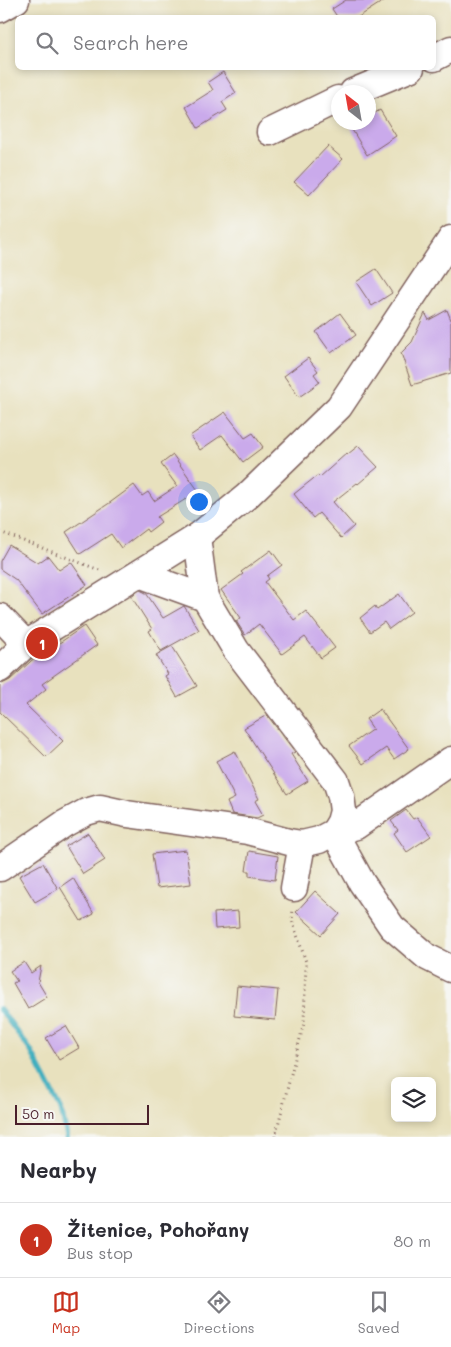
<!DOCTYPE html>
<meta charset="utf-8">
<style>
body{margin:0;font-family:Mali,sans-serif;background:#f2f2f3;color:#2b2b33}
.controls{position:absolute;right:15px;bottom:15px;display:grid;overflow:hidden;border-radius:8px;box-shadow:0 2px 8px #0003}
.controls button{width:45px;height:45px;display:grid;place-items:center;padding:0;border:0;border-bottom:1px solid #e1e1e2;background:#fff;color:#2b2b33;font:25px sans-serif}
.compass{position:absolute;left:331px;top:85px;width:45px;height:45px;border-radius:50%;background:#fff;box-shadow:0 2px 8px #0003;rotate:329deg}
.scale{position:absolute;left:15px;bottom:12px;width:134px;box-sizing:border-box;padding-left:5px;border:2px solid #4a1f2b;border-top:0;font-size:14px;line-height:18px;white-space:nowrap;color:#4a1f2b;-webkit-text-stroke:4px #f6f6f2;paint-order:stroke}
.you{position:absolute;left:198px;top:501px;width:18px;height:18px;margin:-12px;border:4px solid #fff;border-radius:50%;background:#1a73e8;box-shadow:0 0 0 8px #1a73e833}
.badge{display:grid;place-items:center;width:32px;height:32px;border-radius:50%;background:#c8321e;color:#fff;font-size:16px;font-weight:700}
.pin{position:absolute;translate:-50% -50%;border:2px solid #fff;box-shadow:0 1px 5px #0006}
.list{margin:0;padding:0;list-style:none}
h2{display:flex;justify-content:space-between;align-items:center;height:65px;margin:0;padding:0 20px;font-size:21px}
h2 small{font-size:16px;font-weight:400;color:#7c7c81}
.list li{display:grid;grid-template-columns:32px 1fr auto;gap:15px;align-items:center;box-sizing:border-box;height:75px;padding:0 20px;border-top:1px solid #e1e1e2}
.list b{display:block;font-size:19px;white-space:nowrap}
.list p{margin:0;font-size:16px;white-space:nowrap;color:#7c7c81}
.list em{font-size:16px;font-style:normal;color:#7c7c81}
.icon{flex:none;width:28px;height:28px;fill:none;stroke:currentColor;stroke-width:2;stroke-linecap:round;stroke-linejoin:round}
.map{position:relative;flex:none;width:451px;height:1137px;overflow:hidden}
.search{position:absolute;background:#fff;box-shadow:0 2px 8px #0003;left:15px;right:15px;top:15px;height:55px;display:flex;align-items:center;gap:12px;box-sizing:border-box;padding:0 18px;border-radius:8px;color:#7c7c81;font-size:19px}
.sheet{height:140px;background:#fff}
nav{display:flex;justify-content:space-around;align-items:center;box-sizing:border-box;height:70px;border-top:1px solid #e1e1e2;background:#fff;font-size:14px;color:#7c7c81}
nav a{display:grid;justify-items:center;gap:2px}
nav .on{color:#c8321e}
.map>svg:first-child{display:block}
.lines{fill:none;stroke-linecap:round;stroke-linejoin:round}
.stream{stroke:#41afbe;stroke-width:5.5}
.building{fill:#caaaeb}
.minor-casing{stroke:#81635e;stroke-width:29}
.path{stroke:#81635e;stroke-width:3;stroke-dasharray:1 4;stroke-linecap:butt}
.minor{stroke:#fff;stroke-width:26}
</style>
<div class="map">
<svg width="451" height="1137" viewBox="0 0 451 1137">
<rect width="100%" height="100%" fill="#f6f6f2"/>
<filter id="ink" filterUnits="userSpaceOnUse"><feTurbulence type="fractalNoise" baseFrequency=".02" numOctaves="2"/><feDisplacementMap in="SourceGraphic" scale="10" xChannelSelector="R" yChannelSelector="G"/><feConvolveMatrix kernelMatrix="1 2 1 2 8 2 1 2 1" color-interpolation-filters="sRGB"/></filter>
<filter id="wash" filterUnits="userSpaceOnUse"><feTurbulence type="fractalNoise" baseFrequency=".0096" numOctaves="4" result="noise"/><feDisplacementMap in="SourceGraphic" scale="20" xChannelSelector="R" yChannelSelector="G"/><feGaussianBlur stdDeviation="1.12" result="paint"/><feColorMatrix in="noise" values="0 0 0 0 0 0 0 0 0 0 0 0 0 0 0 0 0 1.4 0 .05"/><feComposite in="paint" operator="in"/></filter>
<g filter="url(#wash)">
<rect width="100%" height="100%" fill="#e8e1be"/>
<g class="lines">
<path class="stream" d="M0,1009L31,1051L61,1109L67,1137"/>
</g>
<g id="blocks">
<g class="building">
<path d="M346,0H385L357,18H338L332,9Z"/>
<path d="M223,72L236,93L222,102L227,110L198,128L186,107L213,90L208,82Z"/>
<path d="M380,110L396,136L367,155L351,128L360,122H368V117Z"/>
<path d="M328,146L343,159L309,195L294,182Z"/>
<path d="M376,269L392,293L372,306L356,282Z"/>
<path d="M447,310L451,320V373L412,385L401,353L412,342L425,313L429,320Z"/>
<path d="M340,313L356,335L331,353L316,332Z"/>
<path d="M308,358L318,371L314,374L320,382L299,397L284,376Z"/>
<path d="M225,412L245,438L253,433L263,447L243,462L222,435L200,450L190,436Z"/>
<path d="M358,446L378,467L358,484L357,483L333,502L354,526L341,538L319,513L313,518L294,494L318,475L320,477L347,453L348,454Z"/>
<path d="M173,455L200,493L189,502L186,499L157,517L161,522L148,532L146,529L121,548L111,534L80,554L66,532L111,502L134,485L142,496L148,492L154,501L177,486L161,464Z"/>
<path d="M9,545L38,563L48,556L59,570L71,562L87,585L42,614L16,580L0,569V561Z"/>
<path d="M271,550L282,565L267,576L269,579L265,582L294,620L306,611L335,648L321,658L305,637L282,654L259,624L245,635L236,621L241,618L221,590L243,574L241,572Z"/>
<path d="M140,590L146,593L163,618L184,606L199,630L161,651L149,631L152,629L131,596Z"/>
<path d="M399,594L412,612L389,629L384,622L370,632L360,618L375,606L377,610Z"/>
<path d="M84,626L97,645L42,684L46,689L26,705L63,741L46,757L0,712V686L2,684L10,680L40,653L51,646L52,648Z"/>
<path d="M172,646L197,686L177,697L165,676L168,674L156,655Z"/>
<path d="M380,709L409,749L394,759L386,748L363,764L349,746L373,729L366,719Z"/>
<path d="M267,715L295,752L291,754L308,781L287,794L244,728Z"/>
<path d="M235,751L259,799L255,801L263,815L257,818L232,814L227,802L235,798L216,761Z"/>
<path d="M406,810L413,819L417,817L431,836L407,852L394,833L398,830L391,821Z"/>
<path d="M88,833L105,860L83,874L66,846Z"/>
<path d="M186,850L191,884L157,888L152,854Z"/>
<path d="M249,851L278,856L275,880L249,876V871H246Z"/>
<path d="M43,863L58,889L35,902L19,876Z"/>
<path d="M73,878L94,914L81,921L60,887Z"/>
<path d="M315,891L340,914L321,935L296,912Z"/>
<path d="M238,911L239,927L215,929L214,913Z"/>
<path d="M24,962L31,973L41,966L38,982L47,997L28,1009L13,983L17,981L10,971Z"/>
<path d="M237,986L278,990L275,1020L234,1016Z"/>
<path d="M66,1026L79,1048L59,1060L46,1038Z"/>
</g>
</g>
</g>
<g filter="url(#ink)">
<use href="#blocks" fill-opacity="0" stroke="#81635e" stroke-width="1"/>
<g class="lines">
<g class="minor-casing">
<g id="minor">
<path d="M0,9L16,0"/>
<path d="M434,58L451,49"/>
<path d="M353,92L411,68"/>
<path d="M270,132L338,99"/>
<path d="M197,537L205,598"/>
<path d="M0,617L26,644"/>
<path d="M0,669L26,644L197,537L247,496L339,407L451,239"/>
<path d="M451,760L356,826L334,832L362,883L392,927L427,957L451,969"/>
<path d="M0,868L64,824L86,812L100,808L127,814L247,831L289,842L302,844L319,840L334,832L340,822L343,811L341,796L336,781L236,650L205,598L139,574"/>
<path d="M294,888L302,844"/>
</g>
</g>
<g class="path">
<path d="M0,532L102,571"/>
<path d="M275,1137L304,1023L306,962L292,920L293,909"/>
</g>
<use href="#minor" class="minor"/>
</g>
</g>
</svg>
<div class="controls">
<button><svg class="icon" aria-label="layers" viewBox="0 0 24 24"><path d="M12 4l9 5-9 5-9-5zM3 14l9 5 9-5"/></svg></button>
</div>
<svg class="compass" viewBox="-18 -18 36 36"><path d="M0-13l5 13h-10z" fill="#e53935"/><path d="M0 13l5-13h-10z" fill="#7c7c81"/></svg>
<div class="scale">50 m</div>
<div class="you"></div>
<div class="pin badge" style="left:42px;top:643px">1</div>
<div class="search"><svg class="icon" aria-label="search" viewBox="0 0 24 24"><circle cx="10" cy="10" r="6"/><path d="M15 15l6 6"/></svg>Search here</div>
</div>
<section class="sheet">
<h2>Nearby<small></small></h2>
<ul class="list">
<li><span class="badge">1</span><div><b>Žitenice, Pohořany</b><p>Bus stop</p></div><em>80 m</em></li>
</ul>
</section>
<nav>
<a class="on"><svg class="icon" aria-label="map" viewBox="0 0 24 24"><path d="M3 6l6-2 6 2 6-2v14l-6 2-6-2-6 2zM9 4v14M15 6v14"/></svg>Map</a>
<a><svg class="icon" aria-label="directions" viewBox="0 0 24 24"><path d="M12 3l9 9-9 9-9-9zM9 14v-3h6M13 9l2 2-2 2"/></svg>Directions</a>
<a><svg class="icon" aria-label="saved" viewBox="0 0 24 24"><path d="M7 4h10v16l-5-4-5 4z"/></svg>Saved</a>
</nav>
